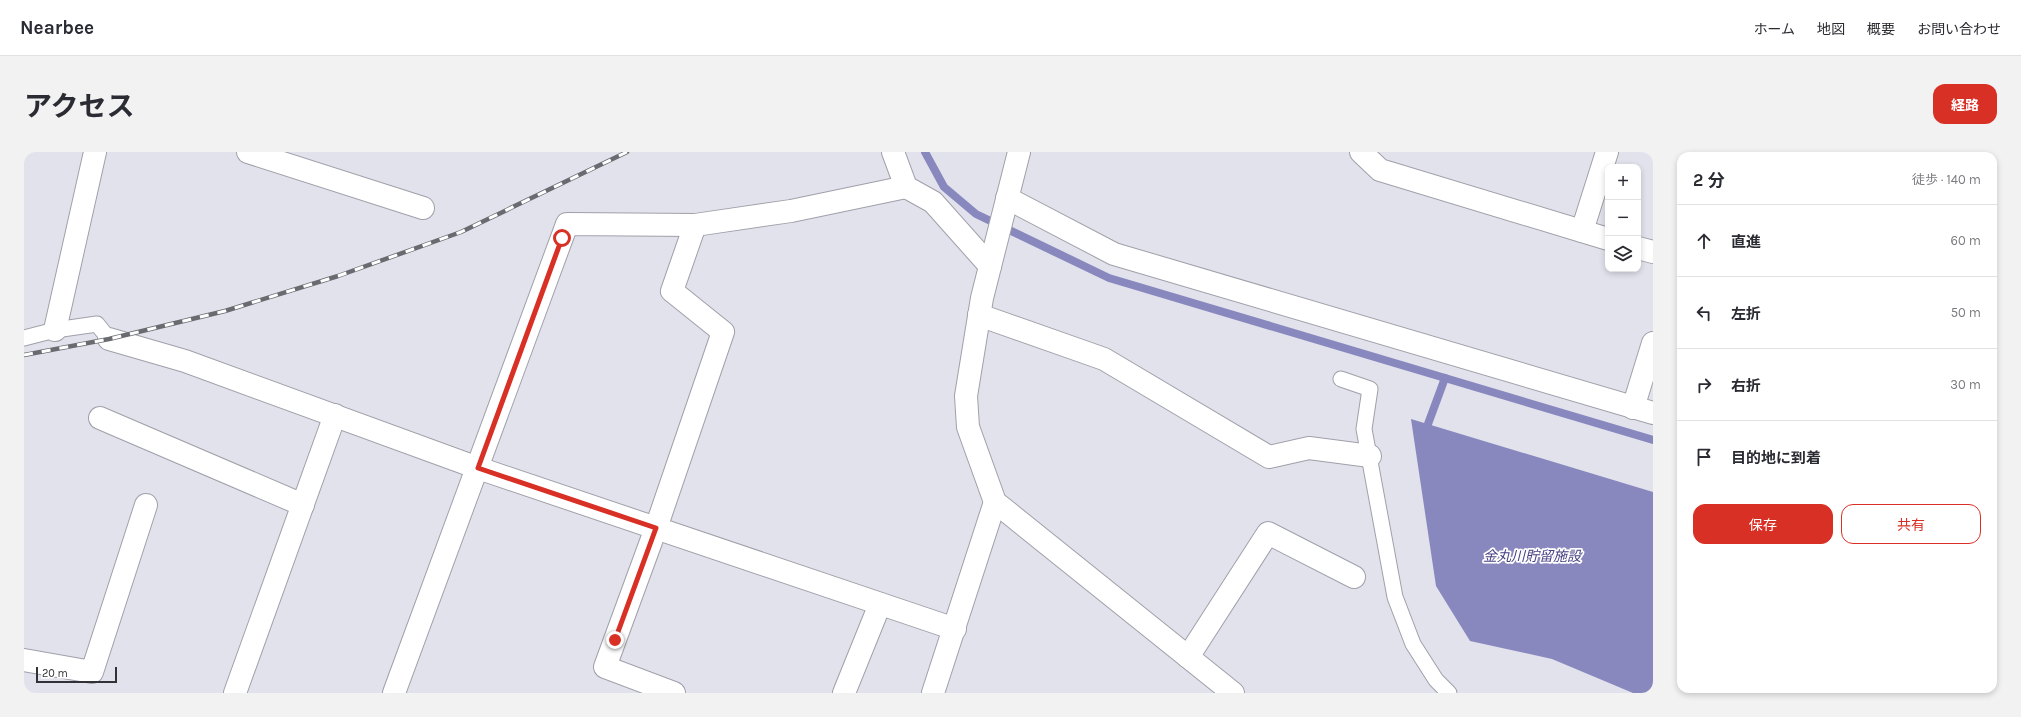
<!DOCTYPE html>
<html lang="ja">
<meta charset="utf-8">
<style>
body{margin:0;font-family:Karla,"Noto Sans JP",sans-serif;background:#f2f2f3;color:#2b2b33}
.controls{position:absolute;right:12px;top:12px;display:grid;overflow:hidden;border-radius:8px;box-shadow:0 2px 6px #0003}
.controls button{width:36px;height:36px;display:grid;place-items:center;padding:0;border:0;border-bottom:1px solid #e1e1e2;background:#fff;color:#2b2b33;font:20px sans-serif}
.scale{position:absolute;left:12px;bottom:10px;width:81px;box-sizing:border-box;padding-left:4px;border:2px solid #323236;border-top:0;font-size:11px;line-height:14px;white-space:nowrap;color:#323236;-webkit-text-stroke:3px #fff;paint-order:stroke}
.stop{position:absolute;width:12px;height:12px;margin:-9px;border:3px solid #d93025;border-radius:50%;background:#fff}
.stop.end{background:#d93025;border-color:#fff;box-shadow:0 1px 4px #0008}
.list{margin:0;padding:0;list-style:none}
h2{display:flex;justify-content:space-between;align-items:center;height:52px;margin:0;padding:0 16px;font-size:17px}
h2 small{font-size:13px;font-weight:400;color:#7c7c81}
.list li{display:grid;grid-template-columns:26px 1fr auto;gap:12px;align-items:center;box-sizing:border-box;height:72px;padding:0 16px;border-top:1px solid #e1e1e2}
.list b{display:block;font-size:15px;white-space:nowrap}
.list em{font-size:13px;font-style:normal;color:#7c7c81}
.actions{display:flex;gap:8px;padding:12px 16px}
.actions a{flex:1;padding:9px 0;border:1px solid #d93025;border-radius:12px;text-align:center;font-size:14px;color:#d93025}
.actions .main{background:#d93025;color:#fff}
.icon{flex:none;width:22px;height:22px;fill:none;stroke:currentColor;stroke-width:2;stroke-linecap:round;stroke-linejoin:round}
.map{position:relative;flex:none;width:1629px;height:541px;overflow:hidden;border-radius:12px}
header{display:flex;align-items:center;gap:24px;box-sizing:border-box;height:56px;padding:0 20px;background:#fff;border-bottom:1px solid #e1e1e2}
header strong{font-size:19px}
nav{display:flex;gap:22px;margin-inline-start:auto;font-size:14px}
.intro{display:flex;align-items:center;justify-content:space-between;box-sizing:border-box;height:96px;padding:0 24px}
h1{margin:0;font-size:28px}
.button{padding:10px 18px;border-radius:12px;background:#d93025;color:#fff;font-size:14px;font-weight:700}
main{display:flex;gap:24px;padding:0 24px}
aside{flex:1;background:#fff;border-radius:12px;box-shadow:0 2px 6px #0003}
.map>svg:first-child{display:block}
.water{fill:#8988be}
.lines{fill:none;stroke-linecap:round;stroke-linejoin:round}
.stream{stroke:#8988be;stroke-width:8}
.service-casing{stroke:#a0a0aa;stroke-width:17}
.minor-casing{stroke:#a0a0aa;stroke-width:24}
.service{stroke:#fff;stroke-width:15}
.minor{stroke:#fff;stroke-width:22}
.rail-casing{stroke:#6a6b71;stroke-width:4.5}
.rail{stroke:#fff;stroke-width:3;stroke-dasharray:9;stroke-linecap:butt}
.route{stroke:#d93025;stroke-width:5}
.labels{text-anchor:middle;stroke-width:3.5;stroke-linejoin:round;paint-order:stroke}
.water-label{font-size:14px;font-style:italic;fill:#484185;stroke:#fff}
</style>
<header>
<strong>Nearbee</strong>
<nav><a>ホーム</a><a>地図</a><a>概要</a><a>お問い合わせ</a></nav>
</header>
<div class="intro"><h1>アクセス</h1><a class="button">経路</a></div>
<main>
<div class="map">
<svg width="1629" height="541" viewBox="0 0 1629 541">
<rect width="100%" height="100%" fill="#e1e2ec"/>
<path class="water" d="M1387,267L1629,340V541H1609L1528,507L1446,489L1412,434Z"/>
<g class="lines">
<g class="stream">
<path d="M901,0L920,35L952,62L1085,126L1629,288"/>
<path d="M1404,272L1421,226"/>
</g>
<g class="service-casing">
<g id="service">
<path d="M0,186L31,178L73,172L85,187"/>
<path d="M1317,227L1346,237L1340,277L1371,445L1389,492L1412,528L1425,541"/>
</g>
</g>
<g class="minor-casing">
<g id="minor">
<path d="M224,0L399,56"/>
<path d="M869,0L882,35L909,50L966,114"/>
<path d="M995,0L958,146L942,244L944,275L971,350L1209,541"/>
<path d="M1337,0L1356,18L1584,87"/>
<path d="M983,46L1090,102L1629,261"/>
<path d="M1558,79L1583,0"/>
<path d="M1614,96L1629,100"/>
<path d="M955,163L1080,207L1245,305L1285,296L1346,304"/>
<path d="M31,178L71,0"/>
<path d="M85,187L161,209L454,316L931,477"/>
<path d="M1609,256L1629,191"/>
<path d="M76,266L279,353"/>
<path d="M1164,505L1244,381L1330,425"/>
<path d="M0,508L68,520L122,353"/>
<path d="M211,541L311,263"/>
<path d="M370,541L543,72L671,73L767,59L882,35"/>
<path d="M650,541L581,515L632,376L699,180L648,139L671,73"/>
<path d="M820,541L856,452"/>
<path d="M909,541L971,350"/>
</g>
</g>
<use href="#service" class="service"/>
<use href="#minor" class="minor"/>
<g class="rail-casing">
<path id="rail" d="M0,203L85,187L201,159L314,124L437,80L603,0"/>
</g>
<use href="#rail" class="rail"/>
</g>
<g class="lines">
<path class="route" d="M538,86L454,316L632,376L591,488"/>
</g>
<g class="labels">
<g class="water-label">
<text x="1508" y="409">金丸川貯留施設</text>
</g>
</g>
</svg>
<div class="controls">
<button>+</button>
<button>−</button>
<button><svg class="icon" aria-label="layers" viewBox="0 0 24 24"><path d="M12 4l9 5-9 5-9-5zM3 14l9 5 9-5"/></svg></button>
</div>
<div class="scale">20 m</div>
<div class="stop" style="left:538px;top:86px"></div>
<div class="stop end" style="left:591px;top:488px"></div>
</div>
<aside>
<h2>2 分<small>徒歩 · 140 m</small></h2>
<ul class="list">
<li><svg class="icon" aria-label="ahead" viewBox="0 0 24 24"><path d="M12 20V5M6 11l6-6 6 6"/></svg><div><b>直進</b></div><em>60 m</em></li>
<li><svg class="icon" aria-label="left" viewBox="0 0 24 24"><path d="M17 20v-9H6M10 6l-5 5 5 5"/></svg><div><b>左折</b></div><em>50 m</em></li>
<li><svg class="icon" aria-label="right" viewBox="0 0 24 24"><path d="M7 20v-9h11M14 6l5 5-5 5"/></svg><div><b>右折</b></div><em>30 m</em></li>
<li><svg class="icon" aria-label="arrive" viewBox="0 0 24 24"><path d="M6 21V4h12l-3 4 3 4H6"/></svg><div><b>目的地に到着</b></div></li>
</ul>
<div class="actions"><a class="main">保存</a><a>共有</a></div>
</aside>
</main>
